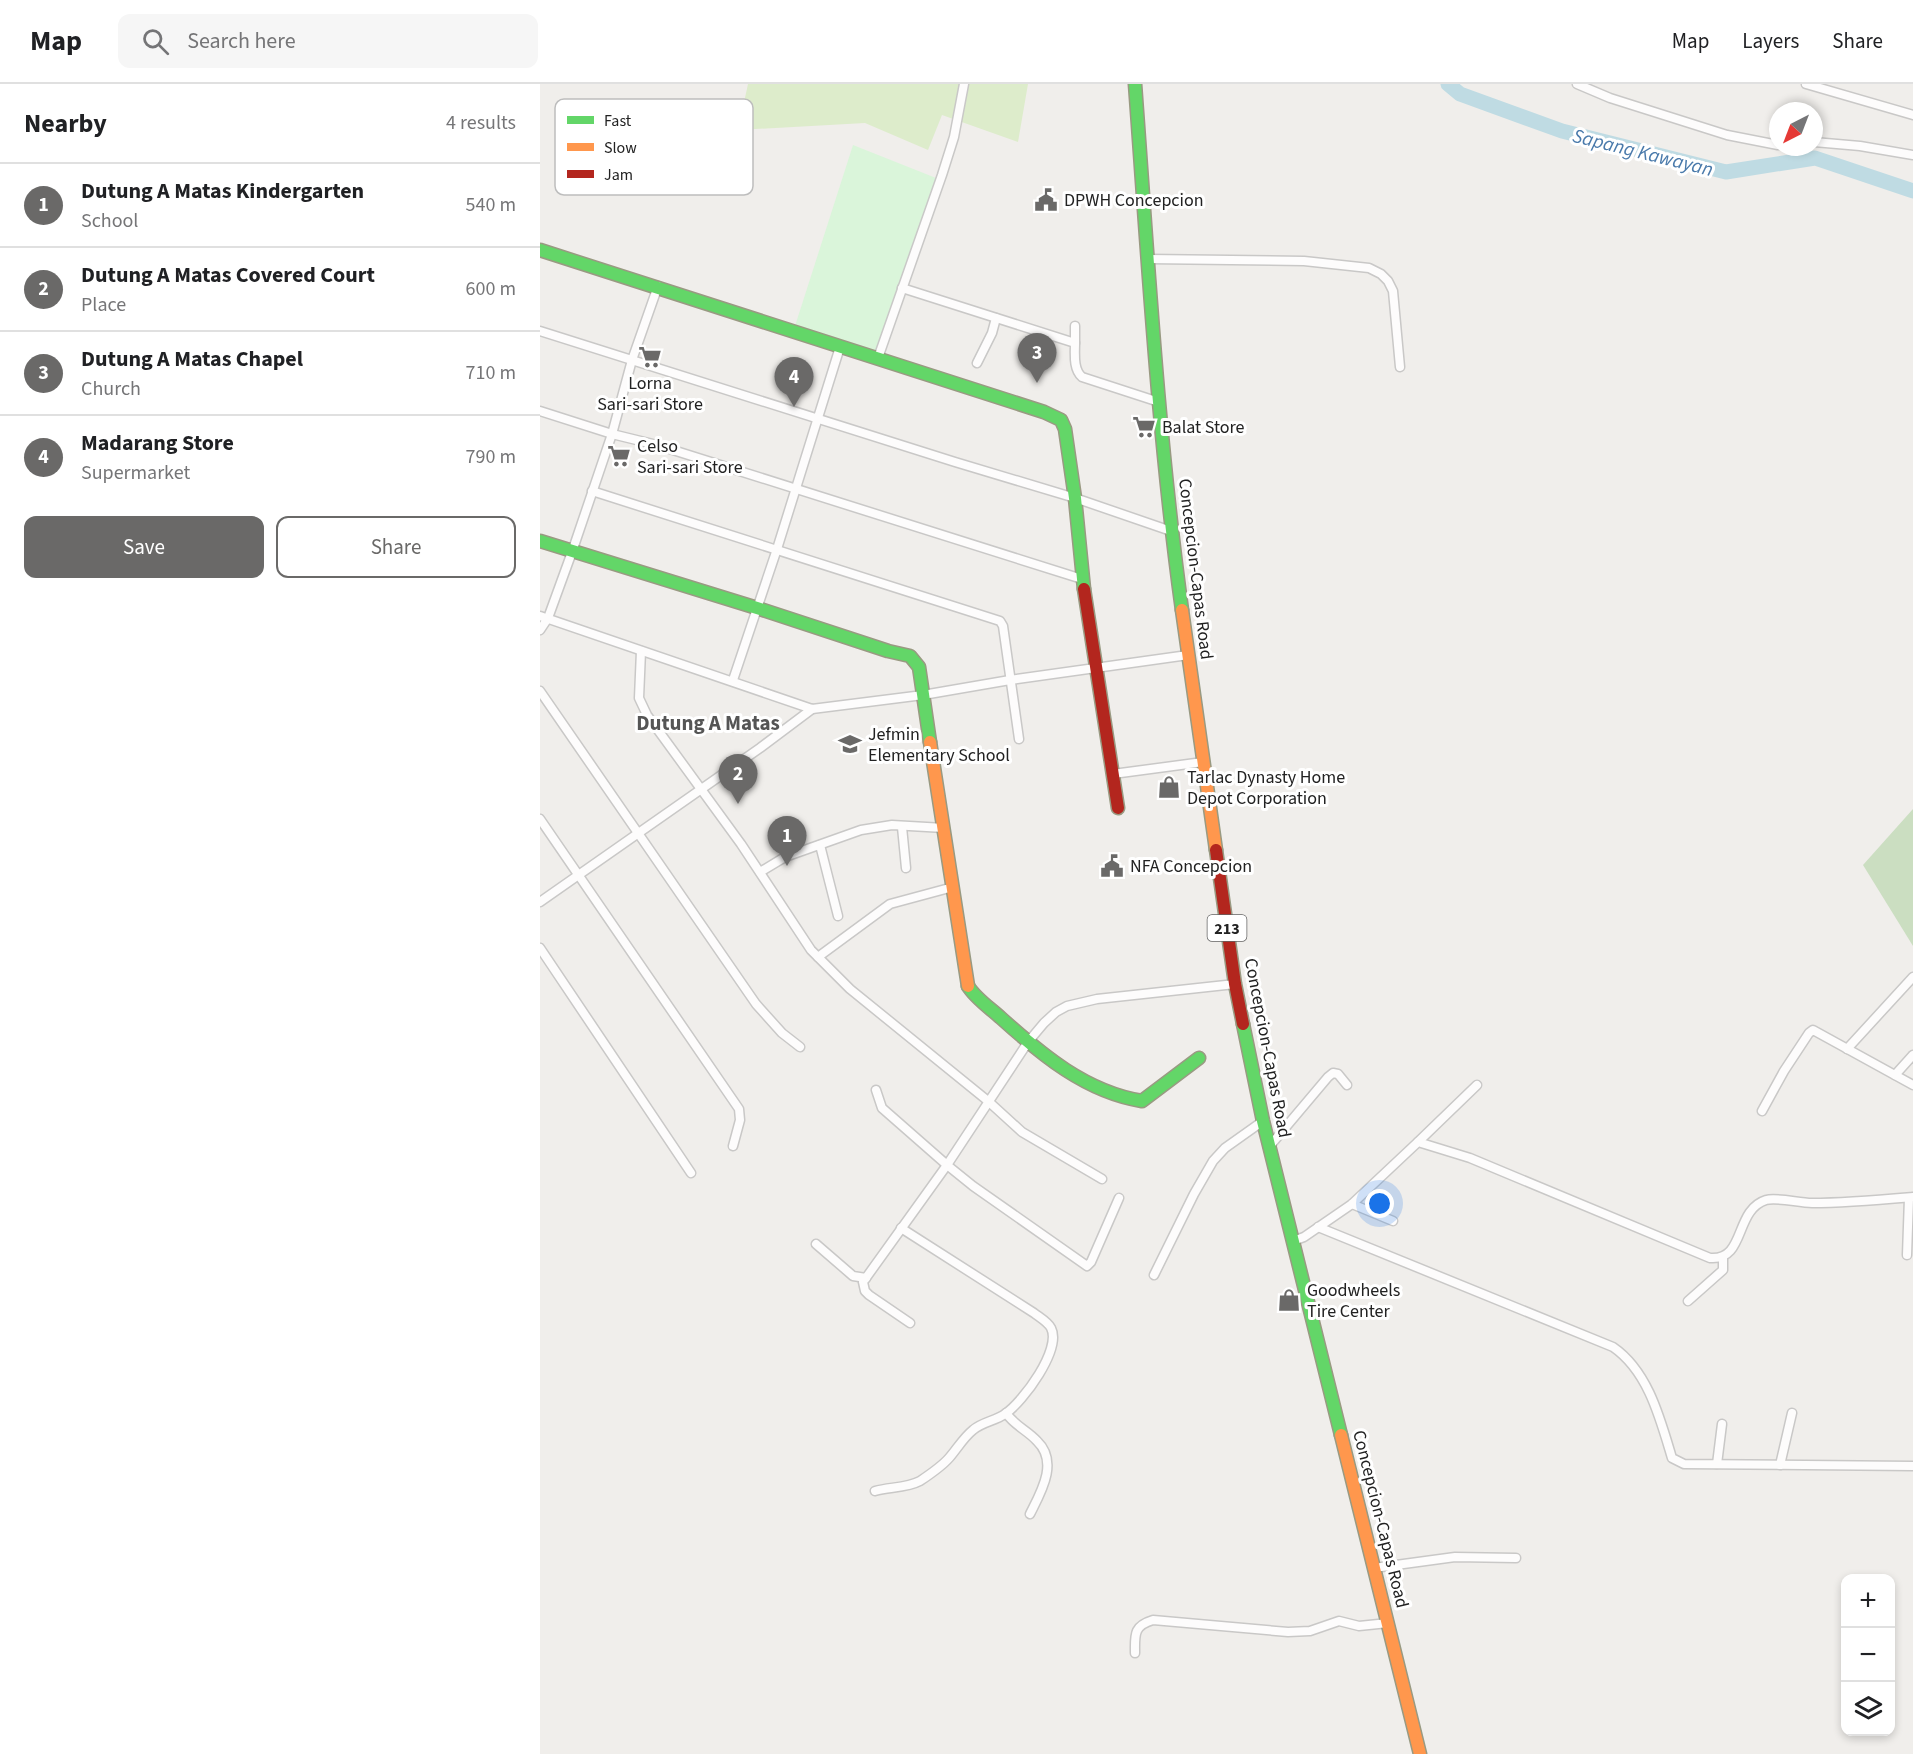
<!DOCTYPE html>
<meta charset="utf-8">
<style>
body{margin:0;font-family:"Source Sans 3",sans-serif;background:#f6f6f6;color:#202124}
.controls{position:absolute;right:18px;bottom:18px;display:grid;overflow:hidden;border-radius:12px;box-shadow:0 3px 9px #0003}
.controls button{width:54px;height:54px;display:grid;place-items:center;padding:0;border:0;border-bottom:2px solid #e0e0e0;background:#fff;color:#202124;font:30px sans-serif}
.compass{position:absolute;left:1229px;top:18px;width:54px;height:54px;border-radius:50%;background:#fff;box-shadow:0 3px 9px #0003;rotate:222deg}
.you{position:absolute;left:840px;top:1120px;width:21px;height:21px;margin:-15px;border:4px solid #fff;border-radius:50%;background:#1a73e8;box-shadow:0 0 0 9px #1a73e833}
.badge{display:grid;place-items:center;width:39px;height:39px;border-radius:50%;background:#6a6968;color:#fff;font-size:20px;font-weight:700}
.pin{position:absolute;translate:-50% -50px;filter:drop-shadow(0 2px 3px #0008)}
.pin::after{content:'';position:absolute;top:32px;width:21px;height:18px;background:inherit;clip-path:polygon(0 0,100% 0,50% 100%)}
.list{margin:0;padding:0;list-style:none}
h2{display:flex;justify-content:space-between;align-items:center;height:78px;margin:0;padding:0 24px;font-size:26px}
h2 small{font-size:20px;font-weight:400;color:#757577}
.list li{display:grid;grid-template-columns:39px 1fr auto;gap:18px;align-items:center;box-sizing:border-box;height:84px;padding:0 24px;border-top:2px solid #e0e0e0}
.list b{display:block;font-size:22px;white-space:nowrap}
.list p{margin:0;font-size:20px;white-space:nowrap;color:#757577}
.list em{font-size:20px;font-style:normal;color:#757577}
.actions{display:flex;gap:12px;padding:18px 24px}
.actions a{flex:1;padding:14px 0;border:2px solid #6a6968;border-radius:12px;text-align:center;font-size:21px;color:#6a6968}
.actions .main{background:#6a6968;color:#fff}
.icon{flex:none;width:33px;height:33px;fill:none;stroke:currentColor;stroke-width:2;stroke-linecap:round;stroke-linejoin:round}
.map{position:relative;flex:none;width:1373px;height:1670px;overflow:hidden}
header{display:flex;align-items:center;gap:36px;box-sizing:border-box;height:84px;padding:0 30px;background:#fff;border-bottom:2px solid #e0e0e0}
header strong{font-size:28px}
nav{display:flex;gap:33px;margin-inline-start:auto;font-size:21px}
.search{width:420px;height:54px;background:#f6f6f6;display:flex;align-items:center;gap:15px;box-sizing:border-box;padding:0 21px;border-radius:12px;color:#757577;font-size:22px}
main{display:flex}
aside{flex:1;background:#fff}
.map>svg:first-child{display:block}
.grass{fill:#ddeccb}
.forest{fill:#cbdec1}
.park{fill:#daf5da}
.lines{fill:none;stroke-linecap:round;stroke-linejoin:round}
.river{stroke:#bfdbe3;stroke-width:15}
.street-casing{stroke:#c9c8c7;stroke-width:11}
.fast-casing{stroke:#999a82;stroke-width:15}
.slow-casing{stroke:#999a82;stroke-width:15}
.jam-casing{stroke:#999a82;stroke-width:15}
.street{stroke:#fdfcfc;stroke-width:8}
.fast{stroke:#63d668;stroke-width:12}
.slow{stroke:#ff974d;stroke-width:12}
.jam{stroke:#b3261e;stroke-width:12}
.labels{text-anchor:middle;stroke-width:6;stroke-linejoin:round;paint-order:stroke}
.shield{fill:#fff;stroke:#646464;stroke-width:1.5}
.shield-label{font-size:16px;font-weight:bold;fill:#222}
.poi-label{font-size:18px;fill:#222;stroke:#fff;text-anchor:start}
.street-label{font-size:18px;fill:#222;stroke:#fff}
.water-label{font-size:20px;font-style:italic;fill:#4a7aab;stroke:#fff}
.quarter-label{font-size:21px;font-weight:bold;fill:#555;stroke:#fff}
.key{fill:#fff;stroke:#bdbdbd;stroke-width:1.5}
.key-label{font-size:16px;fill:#222}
</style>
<header>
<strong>Map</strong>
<div class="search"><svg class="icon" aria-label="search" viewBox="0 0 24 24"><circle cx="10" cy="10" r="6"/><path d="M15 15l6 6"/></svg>Search here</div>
<nav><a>Map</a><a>Layers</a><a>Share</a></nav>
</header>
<main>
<aside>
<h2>Nearby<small>4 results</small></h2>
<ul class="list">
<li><span class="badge">1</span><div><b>Dutung A Matas Kindergarten</b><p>School</p></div><em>540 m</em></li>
<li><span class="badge">2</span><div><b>Dutung A Matas Covered Court</b><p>Place</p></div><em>600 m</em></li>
<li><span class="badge">3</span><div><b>Dutung A Matas Chapel</b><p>Church</p></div><em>710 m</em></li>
<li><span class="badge">4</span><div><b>Madarang Store</b><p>Supermarket</p></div><em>790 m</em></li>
</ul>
<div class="actions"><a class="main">Save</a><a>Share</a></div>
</aside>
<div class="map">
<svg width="1373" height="1670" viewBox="0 0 1373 1670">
<rect width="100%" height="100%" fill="#f0eeeb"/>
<path class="grass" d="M208,0H488L478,58L402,31L388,66L325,39L198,46Z"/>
<path class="forest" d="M1373,725V862L1323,781Z"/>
<path class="park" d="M313,61L396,94L336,270L255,242Z"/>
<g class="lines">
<path class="river" d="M908,0L920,10L1022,47L1186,88L1275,74L1373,107"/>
<g class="street-casing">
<g id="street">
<path d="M1037,0L1070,14L1187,51L1238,61"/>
<path d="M1266,0L1373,31"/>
<path d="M1274,58L1320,62L1373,71"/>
<path d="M608,175L764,177L829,184L841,190L848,197L853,207L860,283"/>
<path d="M362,204L535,259C535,270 533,285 542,293L619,318"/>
<path d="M0,247L415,378L535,414L631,447"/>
<path d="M535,259V242"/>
<path d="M338,274L402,91L414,53L424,0"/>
<path d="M437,279L452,249L456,234"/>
<path d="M0,327L72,350L117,361L542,495"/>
<path d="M52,407L460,537L463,542L479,655"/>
<path d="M0,532L272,625L383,611L470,596L648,571"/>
<path d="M0,546L8,534L32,468L72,350L92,276L118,202"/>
<path d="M101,567L99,614L107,631L201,760L271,866L310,905L448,1017L482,1048L562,1095"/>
<path d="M193,596L237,465L300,263"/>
<path d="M0,607L216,920L242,949L260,963"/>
<path d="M573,690L663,678"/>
<path d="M0,735L199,1025L200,1036L193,1062"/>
<path d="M362,743L366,784"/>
<path d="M280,761L298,832"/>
<path d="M220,788L245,773L321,746L352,741L404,744"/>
<path d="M0,818L220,664L272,625"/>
<path d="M0,864L151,1089"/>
<path d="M278,873L350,820L413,803"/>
<path d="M1307,965L1373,893"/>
<path d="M1355,991L1373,971"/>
<path d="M336,1006L342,1024L407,1081L433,1102L547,1182L551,1178L579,1114"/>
<path d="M1222,1027L1244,987L1269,949L1273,946L1373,1001"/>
<path d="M878,1058L937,1001"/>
<path d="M729,1063L788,993L793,989L798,990L807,1001"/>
<path d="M812,1120L853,1137"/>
<path d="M778,1143L1073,1263C1108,1287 1120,1334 1132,1374L1144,1380L1373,1382"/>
<path d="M753,1157L764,1153L812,1120L878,1058L930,1074L1170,1174C1206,1177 1194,1126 1226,1116C1237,1113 1259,1119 1272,1119C1306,1119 1339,1116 1373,1113"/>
<path d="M276,1160L313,1192L326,1194"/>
<path d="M1367,1171L1369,1114"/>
<path d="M614,1191L654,1110L673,1077L685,1064L723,1037"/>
<path d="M1148,1217L1183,1186V1173"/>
<path d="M370,1239L329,1211L325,1207L323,1198L407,1081L488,958L504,939L516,928L527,922L557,915L695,900"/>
<path d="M466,1329C475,1342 487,1346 497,1357C519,1378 501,1408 490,1430"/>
<path d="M1177,1380L1182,1340"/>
<path d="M1240,1381L1252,1329"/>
<path d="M335,1407C349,1403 367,1404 380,1397C389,1391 402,1382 409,1374C417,1365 423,1354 433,1346C442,1338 455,1337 465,1330C483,1318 522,1265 511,1244C508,1238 499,1233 494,1229L361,1144"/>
<path d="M834,1484L915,1473L976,1474"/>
<path d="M595,1569C595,1551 593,1542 613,1536L748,1548L770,1547L799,1537L819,1542L848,1539"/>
</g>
</g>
<g class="fast-casing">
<g id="fast">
<path d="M595,0C608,176 618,352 642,526"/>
<path d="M0,166L504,328L521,336L525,345L535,414L544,505"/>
<path d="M0,457L217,524L348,567L370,572L379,583L390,658"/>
<path d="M428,902C435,914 450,924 461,934C502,971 546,1008 602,1017L659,974"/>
<path d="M703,940L723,1037L801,1351"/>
</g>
</g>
<g class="slow-casing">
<g id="slow">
<path d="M642,526L676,766"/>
<path d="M390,658L428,902"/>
<path d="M801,1351L880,1670"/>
</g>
</g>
<g class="jam-casing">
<g id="jam">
<path d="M544,505L578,724"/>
<path d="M676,766L695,900L703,940"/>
</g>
</g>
<use href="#street" class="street"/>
<use href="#fast" class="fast"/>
<use href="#slow" class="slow"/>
<use href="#jam" class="jam"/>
</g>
<defs>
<g id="civic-bare" transform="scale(1.8)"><path d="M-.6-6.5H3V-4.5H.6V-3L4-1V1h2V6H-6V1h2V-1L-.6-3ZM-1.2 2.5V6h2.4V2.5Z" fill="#6a6968" stroke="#fff" stroke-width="2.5" paint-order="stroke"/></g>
<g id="supermarket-bare" transform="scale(1.8)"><path d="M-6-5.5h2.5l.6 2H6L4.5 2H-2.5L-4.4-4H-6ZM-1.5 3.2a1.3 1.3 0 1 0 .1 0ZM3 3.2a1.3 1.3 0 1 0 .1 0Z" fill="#6a6968" stroke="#fff" stroke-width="2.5" paint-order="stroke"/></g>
<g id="school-bare" transform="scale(1.8)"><path d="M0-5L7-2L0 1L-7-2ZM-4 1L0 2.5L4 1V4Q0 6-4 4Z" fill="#6a6968" stroke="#fff" stroke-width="2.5" paint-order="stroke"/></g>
<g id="shop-bare" transform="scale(1.8)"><path d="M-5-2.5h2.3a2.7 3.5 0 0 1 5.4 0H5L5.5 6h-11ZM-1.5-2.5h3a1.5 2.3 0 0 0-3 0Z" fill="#6a6968" stroke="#fff" stroke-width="2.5" paint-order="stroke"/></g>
</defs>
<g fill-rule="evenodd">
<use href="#civic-bare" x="506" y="116"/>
<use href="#supermarket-bare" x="110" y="273"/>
<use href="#supermarket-bare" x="604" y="343"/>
<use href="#supermarket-bare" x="79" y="372"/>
<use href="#school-bare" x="310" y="660"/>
<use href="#shop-bare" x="629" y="703"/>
<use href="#civic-bare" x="572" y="782"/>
<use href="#shop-bare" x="749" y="1216"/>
</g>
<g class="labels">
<rect class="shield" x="667.5" y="831" width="39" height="26" rx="4.5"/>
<g class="shield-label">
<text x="687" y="850">213</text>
</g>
<g class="poi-label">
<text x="524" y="122">DPWH Concepcion</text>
<text x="110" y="305" text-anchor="middle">Lorna<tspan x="110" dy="21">Sari-sari Store</tspan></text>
<text x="622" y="349">Balat Store</text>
<text x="97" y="368">Celso<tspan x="97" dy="21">Sari-sari Store</tspan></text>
<text x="328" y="656">Jefmin<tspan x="328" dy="21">Elementary School</tspan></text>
<text x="647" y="699">Tarlac Dynasty Home<tspan x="647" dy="21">Depot Corporation</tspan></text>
<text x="590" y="788">NFA Concepcion</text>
<text x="767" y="1212">Goodwheels<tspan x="767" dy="21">Tire Center</tspan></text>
</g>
<g class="street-label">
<text transform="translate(656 485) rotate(83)" y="6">Concepcion-Capas Road</text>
<text transform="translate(728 964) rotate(79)" y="6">Concepcion-Capas Road</text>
<text transform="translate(841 1435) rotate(76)" y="6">Concepcion-Capas Road</text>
</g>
<g class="water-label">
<text transform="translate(1103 68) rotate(14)" y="7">Sapang Kawayan</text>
</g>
<g class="quarter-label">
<text x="168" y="646">Dutung A Matas</text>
</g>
</g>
<rect x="15" y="15" width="198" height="96" rx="9" class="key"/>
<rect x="27" y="32" width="27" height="8" fill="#63d668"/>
<rect x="27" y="59" width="27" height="8" fill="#ff974d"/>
<rect x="27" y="86" width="27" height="8" fill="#b3261e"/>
<g class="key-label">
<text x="64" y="42">Fast</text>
<text x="64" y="69">Slow</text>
<text x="64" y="96">Jam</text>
</g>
</svg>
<div class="controls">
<button>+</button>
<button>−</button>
<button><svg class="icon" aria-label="layers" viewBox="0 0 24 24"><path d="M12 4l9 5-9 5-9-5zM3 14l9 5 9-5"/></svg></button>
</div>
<svg class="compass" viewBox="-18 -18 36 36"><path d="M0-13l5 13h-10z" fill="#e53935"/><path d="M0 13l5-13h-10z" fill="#757577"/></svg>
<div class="you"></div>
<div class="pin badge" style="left:247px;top:782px">1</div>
<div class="pin badge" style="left:198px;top:720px">2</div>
<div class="pin badge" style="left:497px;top:299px">3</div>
<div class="pin badge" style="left:254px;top:323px">4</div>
</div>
</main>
